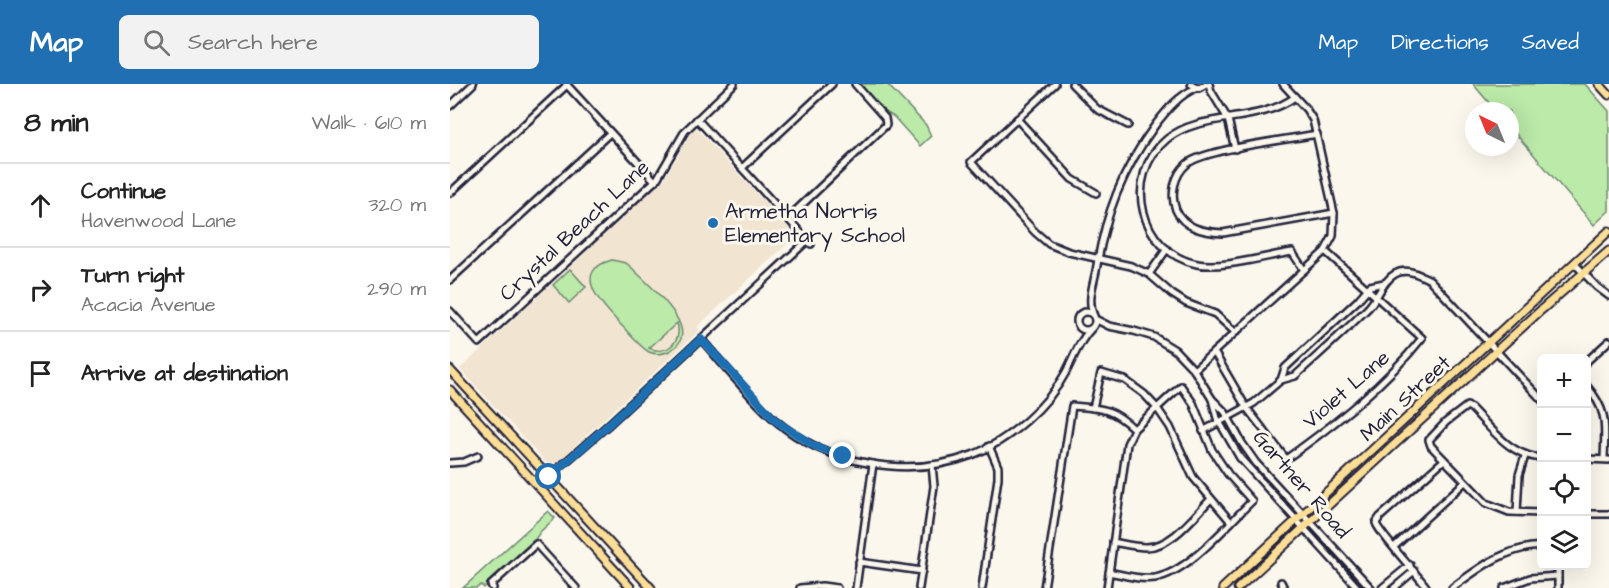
<!DOCTYPE html>
<meta charset="utf-8">
<style>
body{margin:0;font-family:"Architects Daughter",sans-serif;background:#f2f2f2;color:#222}
.controls{position:absolute;right:18px;bottom:18px;display:grid;overflow:hidden;border-radius:9px;box-shadow:0 6px 24px #0002}
.controls button{width:54px;height:54px;display:grid;place-items:center;padding:0;border:0;border-bottom:2px solid #e0e0e0;background:#fff;color:#222;font:30px sans-serif}
.compass{position:absolute;left:1015px;top:18px;width:54px;height:54px;border-radius:50%;background:#fff;box-shadow:0 6px 24px #0002;rotate:317deg}
.stop{position:absolute;width:18px;height:18px;margin:-14px;border:4px solid #1f6fb2;border-radius:50%;background:#fff}
.stop.end{background:#1f6fb2;border-color:#fff;box-shadow:0 2px 6px #0008}
.list{margin:0;padding:0;list-style:none}
h2{display:flex;justify-content:space-between;align-items:center;height:78px;margin:0;padding:0 24px;font-size:26px}
h2 small{font-size:20px;font-weight:400;color:#767676}
.list li{display:grid;grid-template-columns:39px 1fr auto;gap:18px;align-items:center;box-sizing:border-box;height:84px;padding:0 24px;border-top:2px solid #e0e0e0}
.list b{display:block;font-size:22px;white-space:nowrap}
.list p{margin:0;font-size:20px;white-space:nowrap;color:#767676}
.list em{font-size:20px;font-style:normal;color:#767676}
.icon{flex:none;width:33px;height:33px;fill:none;stroke:currentColor;stroke-width:2;stroke-linecap:round;stroke-linejoin:round}
.map{position:relative;flex:none;width:1159px;height:504px;overflow:hidden}
header{display:flex;align-items:center;gap:36px;box-sizing:border-box;height:84px;padding:0 30px;background:#1f6fb2;color:#fff}
header strong{font-size:28px}
nav{display:flex;gap:33px;margin-inline-start:auto;font-size:21px}
.search{width:420px;height:54px;background:#f2f2f2;display:flex;align-items:center;gap:15px;box-sizing:border-box;padding:0 21px;border-radius:9px;color:#767676;font-size:22px}
main{display:flex}
aside{flex:1;background:#fff}
.map>svg:first-child{display:block}
.built{fill:#f1e4d0}
.green{fill:#bbeaa9;stroke:#6e8672;stroke-width:1.5;fill-rule:evenodd}
.lines{fill:none;stroke-linecap:round;stroke-linejoin:round}
.minor-casing{stroke:#22223b;stroke-width:10}
.major-casing{stroke:#22223b;stroke-width:11}
.minor{stroke:#fbf7ec;stroke-width:5}
.major{stroke:#fdde96;stroke-width:7}
.route{stroke:#1f6fb2;stroke-width:8}
.poi-dot{fill:#1f6fb2;stroke:#fbf7ec;stroke-width:2}
.labels{text-anchor:middle;stroke-width:6;stroke-linejoin:round;paint-order:stroke}
.poi-label{font-size:21px;fill:#22223b;stroke:#fbf7ec;text-anchor:start}
.street-label{font-size:21px;fill:#22223b;stroke:#fbf7ec}
</style>
<header>
<strong>Map</strong>
<div class="search"><svg class="icon" aria-label="search" viewBox="0 0 24 24"><circle cx="10" cy="10" r="6"/><path d="M15 15l6 6"/></svg>Search here</div>
<nav><a>Map</a><a>Directions</a><a>Saved</a></nav>
</header>
<main>
<aside>
<h2>8 min<small>Walk · 610 m</small></h2>
<ul class="list">
<li><svg class="icon" aria-label="ahead" viewBox="0 0 24 24"><path d="M12 20V5M6 11l6-6 6 6"/></svg><div><b>Continue</b><p>Havenwood Lane</p></div><em>320 m</em></li>
<li><svg class="icon" aria-label="right" viewBox="0 0 24 24"><path d="M7 20v-9h11M14 6l5 5-5 5"/></svg><div><b>Turn right</b><p>Acacia Avenue</p></div><em>290 m</em></li>
<li><svg class="icon" aria-label="arrive" viewBox="0 0 24 24"><path d="M6 21V4h12l-3 4 3 4H6"/></svg><div><b>Arrive at destination</b></div></li>
</ul>
</aside>
<div class="map">
<svg width="1159" height="504" viewBox="0 0 1159 504">
<rect width="100%" height="100%" fill="#fbf7ec"/>
<filter id="ink" filterUnits="userSpaceOnUse"><feTurbulence type="fractalNoise" baseFrequency=".0167" numOctaves="2"/><feDisplacementMap in="SourceGraphic" scale="12" xChannelSelector="R" yChannelSelector="G"/><feConvolveMatrix kernelMatrix="1 2 1 2 8 2 1 2 1" color-interpolation-filters="sRGB"/></filter>
<g filter="url(#ink)">
<path class="built" d="M246,44L346,152L247,243L250,246L101,384L10,285L214,96L239,51Z"/>
<g class="green">
<path d="M409,0H437L476,41L481,52L470,62L444,33L434,27Z"/>
<path d="M1023,0H1135L1159,27V127L1144,141L1060,43V27H1046Z"/>
<path d="M162,176L176,179L181,183C196,199 256,246 221,266C214,270 206,271 199,268C189,262 180,250 172,242C156,225 117,188 162,176ZM227,239C233,257 217,272 199,264Z"/>
<path d="M120,185L136,203L119,219L103,201Z"/>
<path d="M98,427L105,434L90,448L84,457L34,504L31,501L27,504H13Z"/>
</g>
<g class="lines">
<g class="minor-casing">
<g id="minor">
<path d="M116,0L205,97"/>
<path d="M605,0L521,78L585,148L599,160L619,168L681,182L699,190L722,210L736,219L765,230L785,248"/>
<path d="M622,0L647,25L678,41"/>
<path d="M741,0L749,4L756,0"/>
<path d="M759,0L761,7L778,35L785,65"/>
<path d="M845,13C807,41 751,27 717,55C672,92 689,168 747,180C772,185 816,172 842,168L854,186"/>
<path d="M0,22L23,0"/>
<path d="M247,35L361,160"/>
<path d="M567,35L622,95L646,109"/>
<path d="M867,50C841,55 755,65 737,80C724,91 720,111 726,126C734,145 755,148 773,149L884,129"/>
<path d="M292,84L382,0"/>
<path d="M0,109L117,1"/>
<path d="M338,134L436,41L435,34L405,0"/>
<path d="M1125,180L1147,203L1159,212"/>
<path d="M699,190L717,165"/>
<path d="M0,196L160,49"/>
<path d="M0,227L29,259L207,95L235,47L284,0"/>
<circle cx="636" cy="237" r="9"/>
<path d="M644,232C637,217 643,202 646,187C655,131 672,86 706,40C717,26 729,11 746,4"/>
<path d="M645,235L659,242L684,247L704,253L725,266L744,286L762,315L775,328L792,359L806,379L921,504"/>
<path d="M251,255C275,282 298,312 325,336C376,381 459,395 522,371C541,364 561,350 576,337C592,323 606,307 616,288C624,273 629,257 641,245"/>
<path d="M764,268L796,323L836,375C885,340 935,301 972,254L875,167"/>
<path d="M1136,278L1159,257"/>
<path d="M744,286L875,167L883,152L884,129L863,36L856,25L833,0"/>
<path d="M831,296L835,284L907,217L920,202L934,199"/>
<path d="M1136,301C1159,328 1155,342 1154,375"/>
<path d="M762,315L767,334L790,374L908,504"/>
<path d="M643,324L651,289L675,296L694,310L707,324L720,343L743,393L781,438"/>
<path d="M753,347L804,319L831,296L845,292C869,270 894,248 917,225C928,215 932,197 945,190C957,183 970,191 980,196L1092,316"/>
<path d="M1092,374C1060,372 1042,345 1021,324L1017,322L996,338L979,356L981,362L1036,419L1059,428L1092,429"/>
<path d="M1136,375L1159,376"/>
<path d="M0,379L14,378L28,372"/>
<path d="M88,402L157,342L358,156"/>
<path d="M1067,428L1069,391L1075,372"/>
<path d="M1136,430H1159"/>
<path d="M663,458C674,460 685,463 696,463C722,463 744,432 760,416"/>
<path d="M944,463L1015,398"/>
<path d="M409,478L472,487"/>
<path d="M831,498L834,504"/>
<path d="M43,504L41,501L86,460L126,504"/>
<path d="M350,504L372,502L387,504"/>
<path d="M406,504L423,380"/>
<path d="M469,504L484,402L482,381"/>
<path d="M532,504L548,394V383L539,362"/>
<path d="M594,504L622,322C651,324 662,324 684,345"/>
<path d="M657,504L677,360L684,345L731,302L743,319L762,366L778,390L802,417C777,441 739,488 705,494C690,496 673,491 659,488"/>
<path d="M932,504L960,481"/>
<path d="M944,504L964,487"/>
<path d="M977,504C968,491 928,448 926,439L930,433L994,376"/>
<path d="M1002,504C1029,484 1056,463 1092,462"/>
<path d="M1054,504L1080,494L1108,492"/>
<path d="M1108,504V482"/>
</g>
</g>
<g class="major-casing">
<g id="major">
<path d="M1149,0L1159,11"/>
<path d="M0,286L201,504"/>
<path d="M0,306L181,504"/>
<path d="M773,504L1159,147"/>
<path d="M788,504L1091,226L1159,167"/>
</g>
</g>
<use href="#minor" class="minor"/>
<use href="#major" class="major"/>
</g>
</g>
<g class="lines" filter="url(#ink)">
<path class="route" d="M99,393L157,342L251,255L326,337L364,362L393,372"/>
</g>
<circle class="poi-dot" cx="263" cy="139" r="6"/>
<g class="labels">
<g class="poi-label">
<text x="275" y="134">Armetha Norris<tspan x="275" dy="24">Elementary School</tspan></text>
</g>
<g class="street-label">
<text transform="translate(124 146) rotate(-43)" y="7">Crystal Beach Lane</text>
<text transform="translate(896 305) rotate(-41)" y="7">Violet Lane</text>
<text transform="translate(955 314) rotate(-43)" y="7">Main Street</text>
<text transform="translate(852 400) rotate(49)" y="7">Gartner Road</text>
</g>
</g>
</svg>
<div class="controls">
<button>+</button>
<button>−</button>
<button><svg class="icon" aria-label="locate" viewBox="0 0 24 24"><circle cx="12" cy="12" r="6"/><path d="M12 2v4M12 18v4M2 12h4M18 12h4"/></svg></button>
<button><svg class="icon" aria-label="layers" viewBox="0 0 24 24"><path d="M12 4l9 5-9 5-9-5zM3 14l9 5 9-5"/></svg></button>
</div>
<svg class="compass" viewBox="-18 -18 36 36"><path d="M0-13l5 13h-10z" fill="#e53935"/><path d="M0 13l5-13h-10z" fill="#767676"/></svg>
<div class="stop" style="left:99px;top:393px"></div>
<div class="stop end" style="left:393px;top:372px"></div>
</div>
</main>
